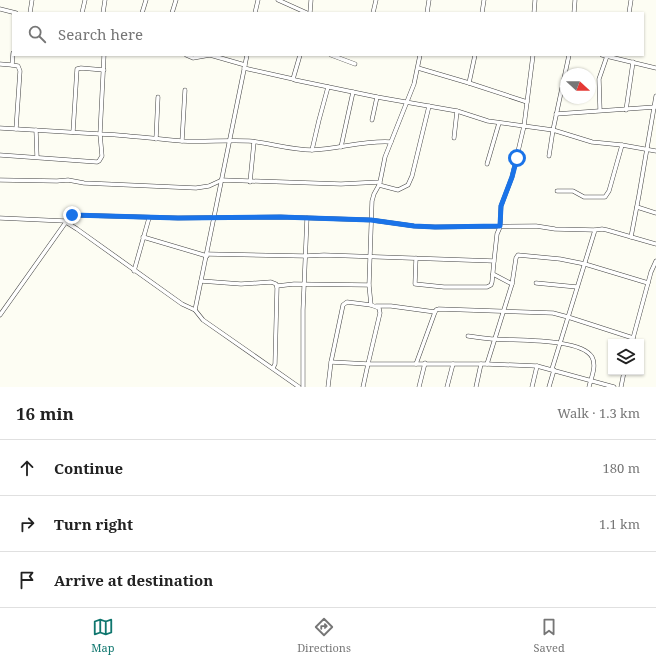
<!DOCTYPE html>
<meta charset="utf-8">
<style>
body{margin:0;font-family:"Noto Serif",serif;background:#f6f6f6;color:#222}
.controls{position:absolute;right:12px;bottom:12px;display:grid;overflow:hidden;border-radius:0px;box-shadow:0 1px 3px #0004}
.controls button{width:36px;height:36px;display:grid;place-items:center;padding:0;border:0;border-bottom:1px solid #e0e0e0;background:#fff;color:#222;font:20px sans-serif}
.compass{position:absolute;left:560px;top:68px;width:36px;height:36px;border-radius:50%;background:#fff;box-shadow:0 1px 3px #0004;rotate:111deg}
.stop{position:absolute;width:12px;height:12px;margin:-9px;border:3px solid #1a73e8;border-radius:50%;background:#fff}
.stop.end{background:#1a73e8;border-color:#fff;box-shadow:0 1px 4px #0008}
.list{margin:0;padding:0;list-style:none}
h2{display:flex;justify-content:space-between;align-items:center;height:52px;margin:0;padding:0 16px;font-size:17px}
h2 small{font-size:13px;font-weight:400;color:#767676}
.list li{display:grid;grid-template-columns:26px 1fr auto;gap:12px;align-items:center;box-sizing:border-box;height:56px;padding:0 16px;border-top:1px solid #e0e0e0}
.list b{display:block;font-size:15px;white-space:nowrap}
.list em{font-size:13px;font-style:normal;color:#767676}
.icon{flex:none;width:22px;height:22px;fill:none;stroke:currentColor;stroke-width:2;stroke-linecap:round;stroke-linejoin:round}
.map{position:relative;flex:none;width:656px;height:387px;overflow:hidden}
.search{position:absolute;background:#fff;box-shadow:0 1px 3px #0004;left:12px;right:12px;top:12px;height:44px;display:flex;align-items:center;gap:10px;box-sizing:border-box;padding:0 14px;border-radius:0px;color:#767676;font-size:15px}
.sheet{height:220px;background:#fff}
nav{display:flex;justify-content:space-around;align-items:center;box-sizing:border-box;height:56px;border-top:1px solid #e0e0e0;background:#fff;font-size:11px;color:#767676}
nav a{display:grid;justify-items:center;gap:2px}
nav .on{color:#0f766e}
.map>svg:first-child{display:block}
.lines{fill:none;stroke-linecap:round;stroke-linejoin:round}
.minor-casing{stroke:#424242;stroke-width:4.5}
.minor{stroke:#fff;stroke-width:3.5}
.route{stroke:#1a73e8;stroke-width:5}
</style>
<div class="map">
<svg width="656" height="387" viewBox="0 0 656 387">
<rect width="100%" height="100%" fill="#fdfdf3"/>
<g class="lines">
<g class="minor-casing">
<g id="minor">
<path d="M278,0L307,13"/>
<path d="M0,9L16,13"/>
<path d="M30,13L32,0"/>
<path d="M82,13L85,0"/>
<path d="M103,13L105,0"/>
<path d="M142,13L146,0"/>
<path d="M172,13L176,0"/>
<path d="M255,13L258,0"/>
<path d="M310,13L311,0"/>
<path d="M373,13L376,0"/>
<path d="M427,13L429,0"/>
<path d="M482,13L484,0"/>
<path d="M534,13L535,0"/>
<path d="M574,13L575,0"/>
<path d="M629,13L631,0"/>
<path d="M104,55L100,134C127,135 154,139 182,141C204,142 227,140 249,141C270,143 291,150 312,150C339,149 365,140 391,142"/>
<path d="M186,55L193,58L210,55L245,65"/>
<path d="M247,55C230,140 212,225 195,310L203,320L299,387"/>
<path d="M300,55L293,79L295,80L377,97L457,111L488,121L524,126L533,55"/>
<path d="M331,55L355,64"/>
<path d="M475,55L469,83L527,102"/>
<path d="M602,55L656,68"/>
<path d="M0,64L12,65L13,53"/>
<path d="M12,65L18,66L20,71L16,129"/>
<path d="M244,68L293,79"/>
<path d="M418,68L469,83"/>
<path d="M600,110L599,79L607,56"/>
<path d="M626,110L633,62"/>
<path d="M556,114L655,107"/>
<path d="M372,120L377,97"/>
<path d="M0,128L100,134L102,156L99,161L97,162L0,155"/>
<path d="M36,130L37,157"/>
<path d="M73,132L77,69L81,68L104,70"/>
<path d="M454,138L457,111"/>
<path d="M156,139L158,97"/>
<path d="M182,141L185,90"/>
<path d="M341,147L353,92"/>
<path d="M312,150L319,120L328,87"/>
<path d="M549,156L553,130L592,142L622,145L656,151"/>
<path d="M487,164L499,123"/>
<path d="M0,180L57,181L68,180L84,183L196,188L209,186L222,180L341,184L380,182L385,157L414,84L420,55"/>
<path d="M250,182L254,142"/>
<path d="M380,183L379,185L398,190L408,185L412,176L429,106"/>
<path d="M557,191H573L584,197H605L609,191L622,145"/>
<path d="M637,207L656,213"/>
<path d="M0,218L65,221"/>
<path d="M143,237L207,256"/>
<path d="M631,237L639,195L656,96"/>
<path d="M207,254L305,256L324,255L494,261L492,282L491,285L487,287H444L415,284L416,258"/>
<path d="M494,261L497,234L500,227L501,206L512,177L524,126L553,130L569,55"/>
<path d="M134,271L149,218"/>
<path d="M493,274L512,284"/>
<path d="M201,281L241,284L271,282L276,284L277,288L275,364L273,368"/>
<path d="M536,283L577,287"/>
<path d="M277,286L294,284L369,285"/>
<path d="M376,306H391L435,312"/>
<path d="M195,310L182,304L77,229L66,222L67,218L71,215L178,218L281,217L371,220L414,226L435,227L536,226L555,229L595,230"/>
<path d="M0,315L66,222"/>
<path d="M468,336C477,337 486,339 495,339C516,341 581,338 592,357C597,366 591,378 589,387"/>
<path d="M632,342L651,272L656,261"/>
<path d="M331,362L368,364L380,313L379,308L371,305L369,285L372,201L374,194L379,185"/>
<path d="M416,364L435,312L436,310L439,309L553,313L568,317L633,338"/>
<path d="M487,364L537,366L614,387"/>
<path d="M552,369L595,230L602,229L607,230L656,244"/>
<path d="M303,387V310L307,218"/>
<path d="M328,387L331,362L343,305L347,302L371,305"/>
<path d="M363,387L368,364H487L512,284L516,258L518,255L560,259L585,264L648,283"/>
<path d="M419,387L425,363"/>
<path d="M447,387L453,364"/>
<path d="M476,387L481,364"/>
<path d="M532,387L537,366"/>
<path d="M549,387L554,370"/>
<path d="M621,387L624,372"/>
</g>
</g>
<use href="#minor" class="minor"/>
</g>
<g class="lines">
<path class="route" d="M72,215L178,218L280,217L371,220L414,226L435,227L500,226L501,206L512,177L517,158"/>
</g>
</svg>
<div class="controls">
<button><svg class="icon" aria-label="layers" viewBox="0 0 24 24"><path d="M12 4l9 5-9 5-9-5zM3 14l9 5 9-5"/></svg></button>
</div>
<svg class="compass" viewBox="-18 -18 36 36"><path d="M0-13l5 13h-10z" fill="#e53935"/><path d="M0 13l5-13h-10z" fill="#767676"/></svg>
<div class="stop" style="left:517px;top:158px"></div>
<div class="stop end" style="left:72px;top:215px"></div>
<div class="search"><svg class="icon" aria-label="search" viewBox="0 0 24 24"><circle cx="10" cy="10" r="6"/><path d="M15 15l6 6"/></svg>Search here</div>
</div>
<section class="sheet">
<h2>16 min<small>Walk · 1.3 km</small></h2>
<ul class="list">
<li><svg class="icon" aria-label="ahead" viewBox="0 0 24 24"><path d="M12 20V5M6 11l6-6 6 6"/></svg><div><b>Continue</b></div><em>180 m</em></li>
<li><svg class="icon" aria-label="right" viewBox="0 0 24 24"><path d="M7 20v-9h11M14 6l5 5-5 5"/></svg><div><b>Turn right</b></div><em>1.1 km</em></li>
<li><svg class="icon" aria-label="arrive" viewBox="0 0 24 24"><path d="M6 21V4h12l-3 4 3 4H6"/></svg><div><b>Arrive at destination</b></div></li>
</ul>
</section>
<nav>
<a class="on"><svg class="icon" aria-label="map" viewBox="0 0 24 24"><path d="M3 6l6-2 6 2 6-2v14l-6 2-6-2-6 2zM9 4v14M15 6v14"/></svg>Map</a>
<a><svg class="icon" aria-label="directions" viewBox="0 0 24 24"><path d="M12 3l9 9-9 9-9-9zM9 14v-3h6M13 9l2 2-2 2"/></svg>Directions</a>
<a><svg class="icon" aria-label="saved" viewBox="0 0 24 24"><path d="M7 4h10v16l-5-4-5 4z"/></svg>Saved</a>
</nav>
